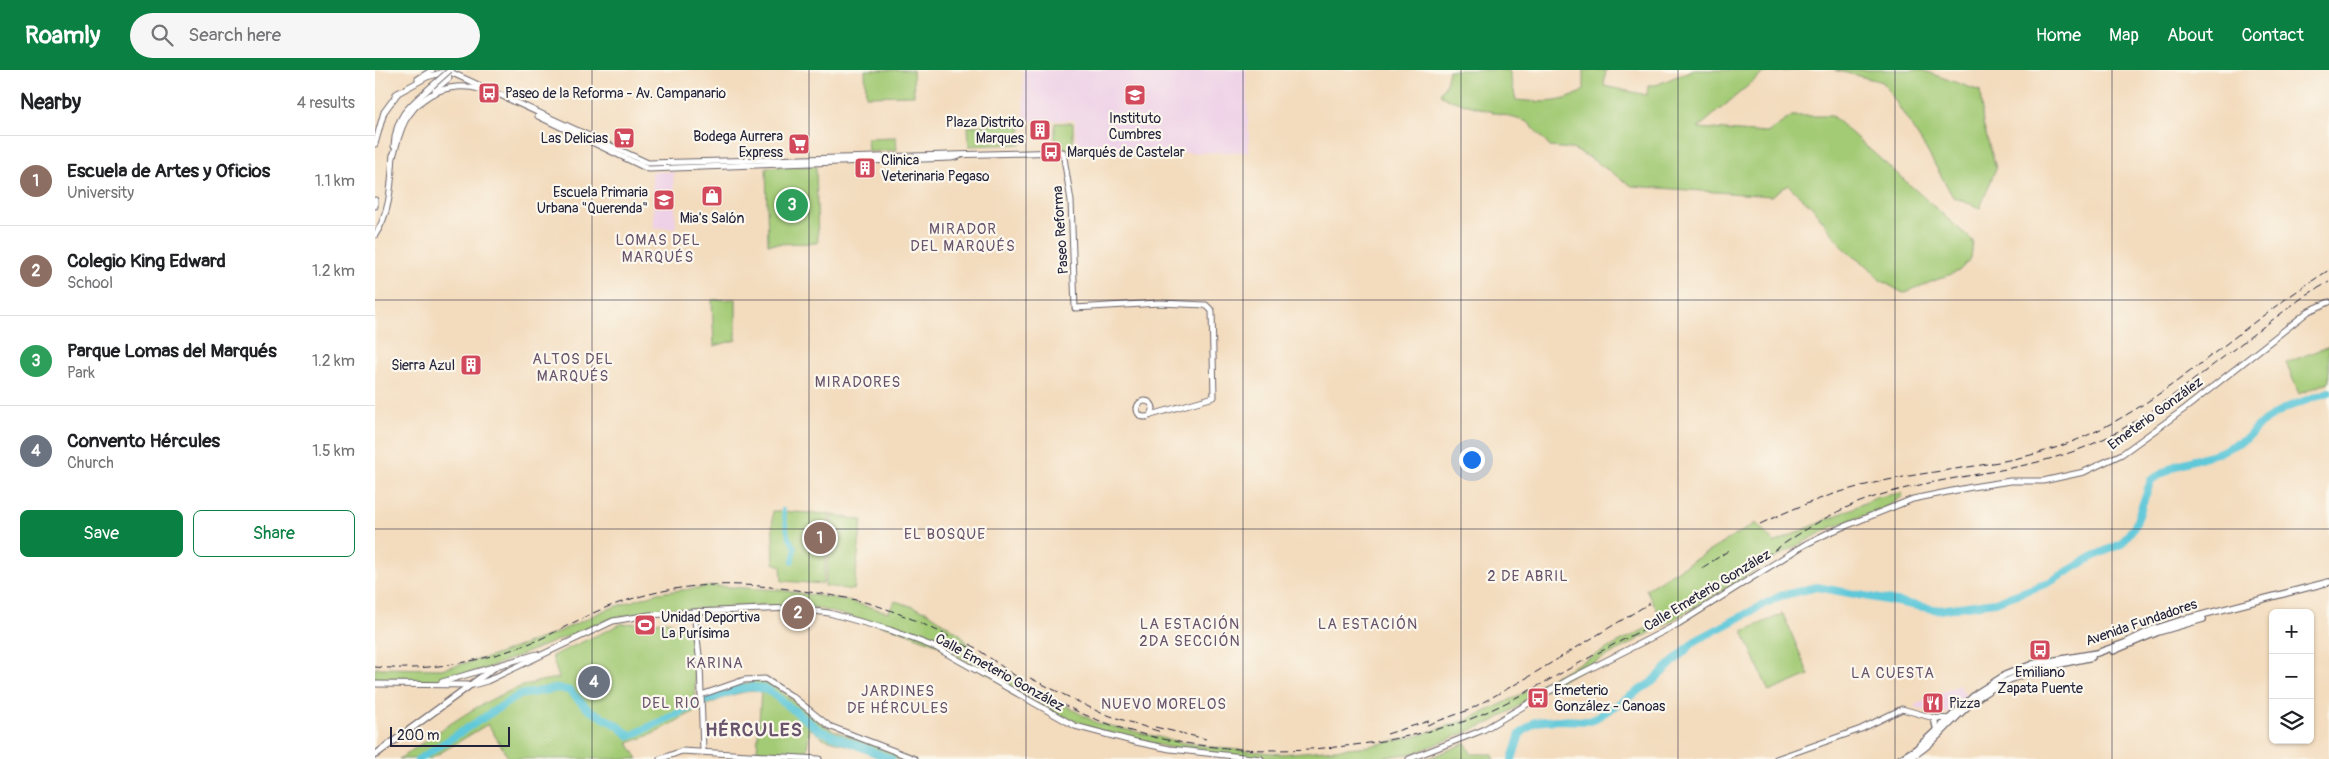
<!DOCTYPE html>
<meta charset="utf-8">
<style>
body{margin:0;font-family:Pangolin,sans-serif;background:#f6f6f6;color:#202124}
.controls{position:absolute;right:15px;bottom:15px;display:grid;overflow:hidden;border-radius:8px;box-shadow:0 1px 4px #0004}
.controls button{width:45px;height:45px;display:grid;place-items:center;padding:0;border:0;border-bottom:1px solid #e0e0e0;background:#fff;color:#202124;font:25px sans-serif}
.scale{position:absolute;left:15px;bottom:12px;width:120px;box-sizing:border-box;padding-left:5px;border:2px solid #22223b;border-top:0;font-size:14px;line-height:18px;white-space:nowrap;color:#22223b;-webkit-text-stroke:4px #fbf7ec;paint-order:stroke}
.you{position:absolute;left:1096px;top:389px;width:18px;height:18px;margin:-12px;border:4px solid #fff;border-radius:50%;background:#1a73e8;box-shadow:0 0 0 8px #1a73e833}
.badge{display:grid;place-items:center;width:32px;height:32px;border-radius:50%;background:#0b8043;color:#fff;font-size:16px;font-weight:700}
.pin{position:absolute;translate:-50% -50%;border:2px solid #fff;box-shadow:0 1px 5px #0006}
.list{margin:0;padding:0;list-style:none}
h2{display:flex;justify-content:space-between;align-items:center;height:65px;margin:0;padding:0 20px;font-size:21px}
h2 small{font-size:16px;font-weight:400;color:#757577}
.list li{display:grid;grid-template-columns:32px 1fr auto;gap:15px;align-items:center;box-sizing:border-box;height:90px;padding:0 20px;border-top:1px solid #e0e0e0}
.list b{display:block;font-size:19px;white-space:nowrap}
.list p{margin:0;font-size:16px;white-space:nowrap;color:#757577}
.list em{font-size:16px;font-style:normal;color:#757577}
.actions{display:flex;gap:10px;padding:15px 20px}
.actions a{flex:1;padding:11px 0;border:1px solid #0b8043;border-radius:8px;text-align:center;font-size:18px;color:#0b8043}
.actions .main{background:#0b8043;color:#fff}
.icon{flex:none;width:28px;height:28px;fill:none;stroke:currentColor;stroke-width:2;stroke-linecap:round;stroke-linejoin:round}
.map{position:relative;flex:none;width:1954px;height:689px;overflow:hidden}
header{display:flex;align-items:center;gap:30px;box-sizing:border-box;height:70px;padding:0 25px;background:#0b8043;color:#fff}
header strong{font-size:24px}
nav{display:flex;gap:28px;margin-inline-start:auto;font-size:18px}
.search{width:350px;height:45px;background:#f6f6f6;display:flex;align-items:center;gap:12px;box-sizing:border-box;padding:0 18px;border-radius:28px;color:#757577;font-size:19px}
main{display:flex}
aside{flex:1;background:#fff}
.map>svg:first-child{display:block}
.built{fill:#eed0e7}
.green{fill:#a3ca75;stroke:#627658}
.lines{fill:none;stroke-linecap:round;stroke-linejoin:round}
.canal{stroke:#5ec8d9;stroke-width:4.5}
.river{stroke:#5ec8d9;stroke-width:8}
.tertiary-casing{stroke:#6b6368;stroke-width:7}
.secondary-casing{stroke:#6b6368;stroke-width:8}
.tertiary{stroke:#fff;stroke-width:5}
.secondary{stroke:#fff;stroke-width:5.5}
.rail{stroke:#22223b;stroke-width:1;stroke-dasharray:8 4;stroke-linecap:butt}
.tertiary-bridge-casing{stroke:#6b6368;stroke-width:7;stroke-linecap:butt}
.tertiary-bridge{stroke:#fff;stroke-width:5}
.grid{fill:none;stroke:#22223b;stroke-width:1;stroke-opacity:0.55}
.labels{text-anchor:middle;stroke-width:4.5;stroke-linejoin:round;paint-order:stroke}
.poi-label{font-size:14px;fill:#22223b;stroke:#fbf7ec;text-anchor:start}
.street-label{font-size:14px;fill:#22223b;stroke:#fbf7ec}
.neighbourhood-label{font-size:15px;letter-spacing:1px;fill:#68536c;stroke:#fbf7ec}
.district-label{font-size:19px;font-weight:bold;letter-spacing:1px;fill:#68536c;stroke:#fbf7ec}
</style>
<header>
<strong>Roamly</strong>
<div class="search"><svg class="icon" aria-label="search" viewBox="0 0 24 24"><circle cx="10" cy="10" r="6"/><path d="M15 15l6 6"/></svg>Search here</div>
<nav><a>Home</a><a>Map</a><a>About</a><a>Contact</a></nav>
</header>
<main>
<aside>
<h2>Nearby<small>4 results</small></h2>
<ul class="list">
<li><span class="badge" style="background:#8d6e63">1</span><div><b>Escuela de Artes y Oficios</b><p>University</p></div><em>1.1 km</em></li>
<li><span class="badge" style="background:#8d6e63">2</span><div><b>Colegio King Edward</b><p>School</p></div><em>1.2 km</em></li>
<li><span class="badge" style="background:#2e9e5b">3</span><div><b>Parque Lomas del Marqués</b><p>Park</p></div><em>1.2 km</em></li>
<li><span class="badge" style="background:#6b7280">4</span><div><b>Convento Hércules</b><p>Church</p></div><em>1.5 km</em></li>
</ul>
<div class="actions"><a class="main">Save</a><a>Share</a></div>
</aside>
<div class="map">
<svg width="1954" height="689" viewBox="0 0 1954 689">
<rect width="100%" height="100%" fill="#fbf7ec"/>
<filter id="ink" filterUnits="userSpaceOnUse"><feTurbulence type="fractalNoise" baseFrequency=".02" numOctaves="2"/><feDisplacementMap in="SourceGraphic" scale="10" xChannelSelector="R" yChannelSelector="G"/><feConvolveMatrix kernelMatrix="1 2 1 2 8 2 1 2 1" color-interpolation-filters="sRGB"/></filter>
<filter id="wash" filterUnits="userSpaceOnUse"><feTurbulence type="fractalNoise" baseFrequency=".0096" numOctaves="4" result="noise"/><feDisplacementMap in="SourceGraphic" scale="20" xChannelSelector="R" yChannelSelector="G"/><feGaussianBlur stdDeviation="1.12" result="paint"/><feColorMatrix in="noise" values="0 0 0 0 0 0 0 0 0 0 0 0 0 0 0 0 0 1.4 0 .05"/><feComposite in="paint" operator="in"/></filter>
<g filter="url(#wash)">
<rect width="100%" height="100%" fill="#f3dbbd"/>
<g class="built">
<path d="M648,0H871L874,82L701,84L700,50L649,51Z"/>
<path d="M277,102H298L301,158H279Z"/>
<path d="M1584,615L1592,628L1574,643L1543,639L1540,635Z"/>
</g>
<g class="green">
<path d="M490,0H538L539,25L491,26Z"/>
<path d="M1074,0H1134L1141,30C1166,32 1187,35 1209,20V0H1231L1229,16L1272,25L1273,15H1281L1317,0H1422L1388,3L1323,58L1392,63L1417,46H1457L1598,171L1596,188L1584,201L1528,223L1505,210L1494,197L1470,180L1437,137L1413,115L1396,126L1257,116L1212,86L1197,79L1175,77L1153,52L1072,29L1065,24L1071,13Z"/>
<path d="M1459,0H1546L1605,21L1608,54L1621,98L1605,138L1578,127L1551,79L1508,12Z"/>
<path d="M680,53H698V81L680,80Z"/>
<path d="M646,54V74L594,76L593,56Z"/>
<path d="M521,67L522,80L493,82L492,68Z"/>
<path d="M441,96L443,173L393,174L391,97Z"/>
<path d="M361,229V270L339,276L337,230Z"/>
<path d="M1954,276V312L1924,324L1911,293Z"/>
<path d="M1526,423L1528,426L1512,437L1455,458L1409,483L1288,556L1181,613L1117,652L1039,683L998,689H909L850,685L792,677L719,659L684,645L564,575L521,559L442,538L389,535L280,541L238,548L113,598L59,611L0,612V598L66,599L115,587L181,563L230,540L283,523L339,516L404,520L465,529L513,542L520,531L551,541L586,565L600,582L636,605L722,653L805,672L843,678L906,684L994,676L1038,667L1094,649L1127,634L1287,550L1271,519L1381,453L1399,473L1503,427Z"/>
<path d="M397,441L455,444L448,514L407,511L406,496L399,493Z"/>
<path d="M457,445L487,450L479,520L450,516Z"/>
<path d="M1408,544L1434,605L1394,622L1368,561Z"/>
<path d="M290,551L297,552L298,559L316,556L321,628L381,610L397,614L444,652L458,660L535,689H506L481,678L448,668L435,658L431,684L382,681L386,622C360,616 309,647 286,660C276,665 264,669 253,673L263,689H134L113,654L55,689H24C72,657 124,614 184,608L177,586L246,554Z"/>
<path d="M1091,673L1096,684H1117L1120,689H1052Z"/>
</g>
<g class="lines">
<path class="canal" d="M408,440L413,466L420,478L417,492"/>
<g class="river">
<path d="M44,689L144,625L184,618L195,621L214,640L242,655L255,666L327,632L363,619L378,617L393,620L444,660L516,689"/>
<path d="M1137,689L1145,664L1160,652L1181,650L1215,651L1226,645L1277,612L1320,571L1405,526L1442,517L1564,540L1620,532L1673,513L1717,487L1746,474L1760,456L1776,410L1802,395L1845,382L1871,369L1885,354L1910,338L1954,322"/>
</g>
</g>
</g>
<g filter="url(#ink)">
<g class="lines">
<g class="tertiary-casing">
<g id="tertiary">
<path d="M43,9L57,0"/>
<path d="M60,20L74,8L73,3H70"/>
<path d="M21,24L52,7L73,1L273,93L688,82L696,131L700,238L784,233L831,235L837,241L839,327L776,345"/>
<path d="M163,46L273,99L576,88L584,86"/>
<path d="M0,74L9,42L23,23"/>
<path d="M19,76C21,45 34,36 57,16"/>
<path d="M18,87C22,74 25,57 33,46C50,21 78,12 105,19"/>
<path d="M0,130V136"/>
<path d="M0,165C16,142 16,112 18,85"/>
<circle cx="770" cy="339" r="8"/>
<path d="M319,542L325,594L328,681"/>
<path d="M67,612L162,584"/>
<path d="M0,614L98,615L112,611L238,551L274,545L319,542L416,538L454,543L515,560L562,578L700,656L761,672L795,679L886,689"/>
<path d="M326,625L369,610L390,609L418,627L454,656L540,689"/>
<path d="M285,689L307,681L444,689"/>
<path d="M1034,689L1108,660L1195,609L1303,554L1429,475L1453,463L1538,429L1597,417L1635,411H1668L1709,402L1747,384L1812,337L1934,241L1954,232"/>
<path d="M1401,689L1486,659L1527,639L1559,648L1577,649"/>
</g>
</g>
<g class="secondary-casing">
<g id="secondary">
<path d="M1738,581L1783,562L1828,549"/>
<path d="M1559,648L1562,661"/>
<path d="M0,685L120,597"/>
<path d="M1525,689L1541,679L1602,623L1630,605L1658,594L1722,583L1750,573L1779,559L1807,550L1954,512"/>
<path d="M1533,689C1562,673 1579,645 1605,626C1639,602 1678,596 1717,587"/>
</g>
</g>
<use href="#tertiary" class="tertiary"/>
<use href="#secondary" class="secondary"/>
<g class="rail">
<path d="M1385,454C1421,437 1456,423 1495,414C1556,399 1619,398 1680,378C1759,352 1823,294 1889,245C1910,229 1932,214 1954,200"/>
<path d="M1327,498L1356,479"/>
<path d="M595,574C627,596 659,621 695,638C800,689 939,689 1051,662C1065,658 1080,655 1093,650C1137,632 1177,608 1219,585C1260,563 1303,543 1343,518C1387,491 1427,457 1475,436C1544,407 1620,407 1691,384C1748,366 1795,328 1842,292C1872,269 1901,247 1931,225L1954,212"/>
<path d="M0,597C54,602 113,591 163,570C188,559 212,544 238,535C306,511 358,511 428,521C453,525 479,528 503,536C536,547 568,563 599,580"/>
<path d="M655,608L726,643L786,662"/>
<path d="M1052,655L1094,640L1148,610L1275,533"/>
<path d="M780,657L831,669"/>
<path d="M1012,664L1057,650"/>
</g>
<g class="tertiary-bridge-casing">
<path id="tertiary-bridge" d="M57,16L75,0"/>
</g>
<use href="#tertiary-bridge" class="tertiary-bridge"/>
</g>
</g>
<path class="grid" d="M217,0V689M434,0V689M651,0V689M868,0V689M1086,0V689M1303,0V689M1520,0V689M1737,0V689M0,230H1954M0,459H1954"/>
<defs>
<g id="bus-square" transform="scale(1.125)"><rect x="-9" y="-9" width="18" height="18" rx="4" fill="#d1495b" stroke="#fbf7ec"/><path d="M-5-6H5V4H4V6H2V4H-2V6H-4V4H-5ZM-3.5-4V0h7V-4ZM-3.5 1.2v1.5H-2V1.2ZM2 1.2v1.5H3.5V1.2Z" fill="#fff"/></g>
<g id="school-square" transform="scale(1.125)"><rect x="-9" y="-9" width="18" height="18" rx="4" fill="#d1495b" stroke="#fbf7ec"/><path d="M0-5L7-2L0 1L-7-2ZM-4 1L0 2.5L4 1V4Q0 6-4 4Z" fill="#fff"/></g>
<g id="building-square" transform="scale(1.125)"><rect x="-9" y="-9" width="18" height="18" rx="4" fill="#d1495b" stroke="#fbf7ec"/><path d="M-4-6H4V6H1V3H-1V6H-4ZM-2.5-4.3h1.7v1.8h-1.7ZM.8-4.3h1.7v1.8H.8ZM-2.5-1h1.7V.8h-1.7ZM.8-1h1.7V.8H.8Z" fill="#fff"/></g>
<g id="supermarket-square" transform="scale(1.125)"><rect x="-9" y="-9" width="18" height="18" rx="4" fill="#d1495b" stroke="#fbf7ec"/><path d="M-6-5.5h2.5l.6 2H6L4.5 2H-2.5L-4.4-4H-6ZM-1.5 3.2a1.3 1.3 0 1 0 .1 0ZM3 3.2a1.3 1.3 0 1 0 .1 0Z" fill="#fff"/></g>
<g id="shop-square" transform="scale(1.125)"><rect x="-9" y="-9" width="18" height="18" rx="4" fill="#d1495b" stroke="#fbf7ec"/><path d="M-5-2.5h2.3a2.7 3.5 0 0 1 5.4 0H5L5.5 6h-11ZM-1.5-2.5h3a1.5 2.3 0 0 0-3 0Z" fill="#fff"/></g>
<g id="stadium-square" transform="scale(1.125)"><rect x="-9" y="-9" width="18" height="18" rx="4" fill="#d1495b" stroke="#fbf7ec"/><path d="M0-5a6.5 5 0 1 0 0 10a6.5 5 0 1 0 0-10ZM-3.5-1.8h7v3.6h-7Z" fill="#fff"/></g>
<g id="restaurant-square" transform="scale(1.125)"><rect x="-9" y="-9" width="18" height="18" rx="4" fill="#d1495b" stroke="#fbf7ec"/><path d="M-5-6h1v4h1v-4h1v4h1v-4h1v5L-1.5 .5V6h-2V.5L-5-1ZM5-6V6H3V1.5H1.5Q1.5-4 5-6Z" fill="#fff"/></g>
</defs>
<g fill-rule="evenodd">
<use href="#bus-square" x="114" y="23"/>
<use href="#school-square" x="760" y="25"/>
<use href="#building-square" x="665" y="60"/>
<use href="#supermarket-square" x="249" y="68"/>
<use href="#supermarket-square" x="424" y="74"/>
<use href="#bus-square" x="676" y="82"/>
<use href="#building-square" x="490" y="98"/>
<use href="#shop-square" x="337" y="126"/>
<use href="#school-square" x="289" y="130"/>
<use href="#building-square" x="96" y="295"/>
<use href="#stadium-square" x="270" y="555"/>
<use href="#bus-square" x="1665" y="580"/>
<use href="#bus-square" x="1163" y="628"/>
<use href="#restaurant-square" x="1558" y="633"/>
</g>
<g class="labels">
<g class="poi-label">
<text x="130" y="28">Paseo de la Reforma - Av. Campanario</text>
<text x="760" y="53" text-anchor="middle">Instituto<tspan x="760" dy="16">Cumbres</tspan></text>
<text x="649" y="57" text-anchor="end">Plaza Distrito<tspan x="649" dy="16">Marques</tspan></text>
<text x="408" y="71" text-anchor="end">Bodega Aurrera<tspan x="408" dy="16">Express</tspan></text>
<text x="233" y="73" text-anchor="end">Las Delicias</text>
<text x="692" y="87">Marqués de Castelar</text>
<text x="506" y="95">Clinica<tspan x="506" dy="16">Veterinaria Pegaso</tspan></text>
<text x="273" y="127" text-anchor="end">Escuela Primaria<tspan x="273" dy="16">Urbana "Querenda"</tspan></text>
<text x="337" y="153" text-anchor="middle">Mia's Salón</text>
<text x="80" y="300" text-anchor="end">Sierra Azul</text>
<text x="286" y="552">Unidad Deportiva<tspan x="286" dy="16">La Purísima</tspan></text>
<text x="1665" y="607" text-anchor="middle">Emiliano<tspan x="1665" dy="16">Zapata Puente</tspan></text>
<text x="1179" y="625">Emeterio<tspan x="1179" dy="16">González - Canoas</tspan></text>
<text x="1574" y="638">Pizza</text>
</g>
<g class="street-label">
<text transform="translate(685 160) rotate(-94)" y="5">Paseo Reforma</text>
<text transform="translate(1780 343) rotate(-36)" y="5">Emeterio González</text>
<text transform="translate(1332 520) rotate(-31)" y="5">Calle Emeterio González</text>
<text transform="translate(1766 552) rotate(-19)" y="5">Avenida Fundadores</text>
<text transform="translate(625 602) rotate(29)" y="5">Calle Emeterio González</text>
</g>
<g class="neighbourhood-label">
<text x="588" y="164">MIRADOR<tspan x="588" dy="17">DEL MARQUÉS</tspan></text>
<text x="283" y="175">LOMAS DEL<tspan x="283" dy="17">MARQUÉS</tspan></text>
<text x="198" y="294">ALTOS DEL<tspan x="198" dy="17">MARQUÉS</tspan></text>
<text x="483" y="317">MIRADORES</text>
<text x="570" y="469">EL BOSQUE</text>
<text x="1153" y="511">2 DE ABRIL</text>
<text x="815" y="559">LA ESTACIÓN<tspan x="815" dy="17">2DA SECCIÓN</tspan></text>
<text x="993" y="559">LA ESTACIÓN</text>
<text x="340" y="598">KARINA</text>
<text x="1518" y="608">LA CUESTA</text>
<text x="523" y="626">JARDINES<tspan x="523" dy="17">DE HÉRCULES</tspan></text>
<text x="296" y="638">DEL RIO</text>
<text x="789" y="639">NUEVO MORELOS</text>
</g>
<g class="district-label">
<text x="379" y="666">HÉRCULES</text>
</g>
</g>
</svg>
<div class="controls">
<button>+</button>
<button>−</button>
<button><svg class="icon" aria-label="layers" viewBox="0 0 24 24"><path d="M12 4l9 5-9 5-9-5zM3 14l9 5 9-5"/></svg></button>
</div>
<div class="scale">200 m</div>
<div class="you"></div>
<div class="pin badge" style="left:445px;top:468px;background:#8d6e63">1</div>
<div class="pin badge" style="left:423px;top:543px;background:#8d6e63">2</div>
<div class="pin badge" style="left:417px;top:135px;background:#2e9e5b">3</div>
<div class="pin badge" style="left:219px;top:612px;background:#6b7280">4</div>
</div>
</main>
